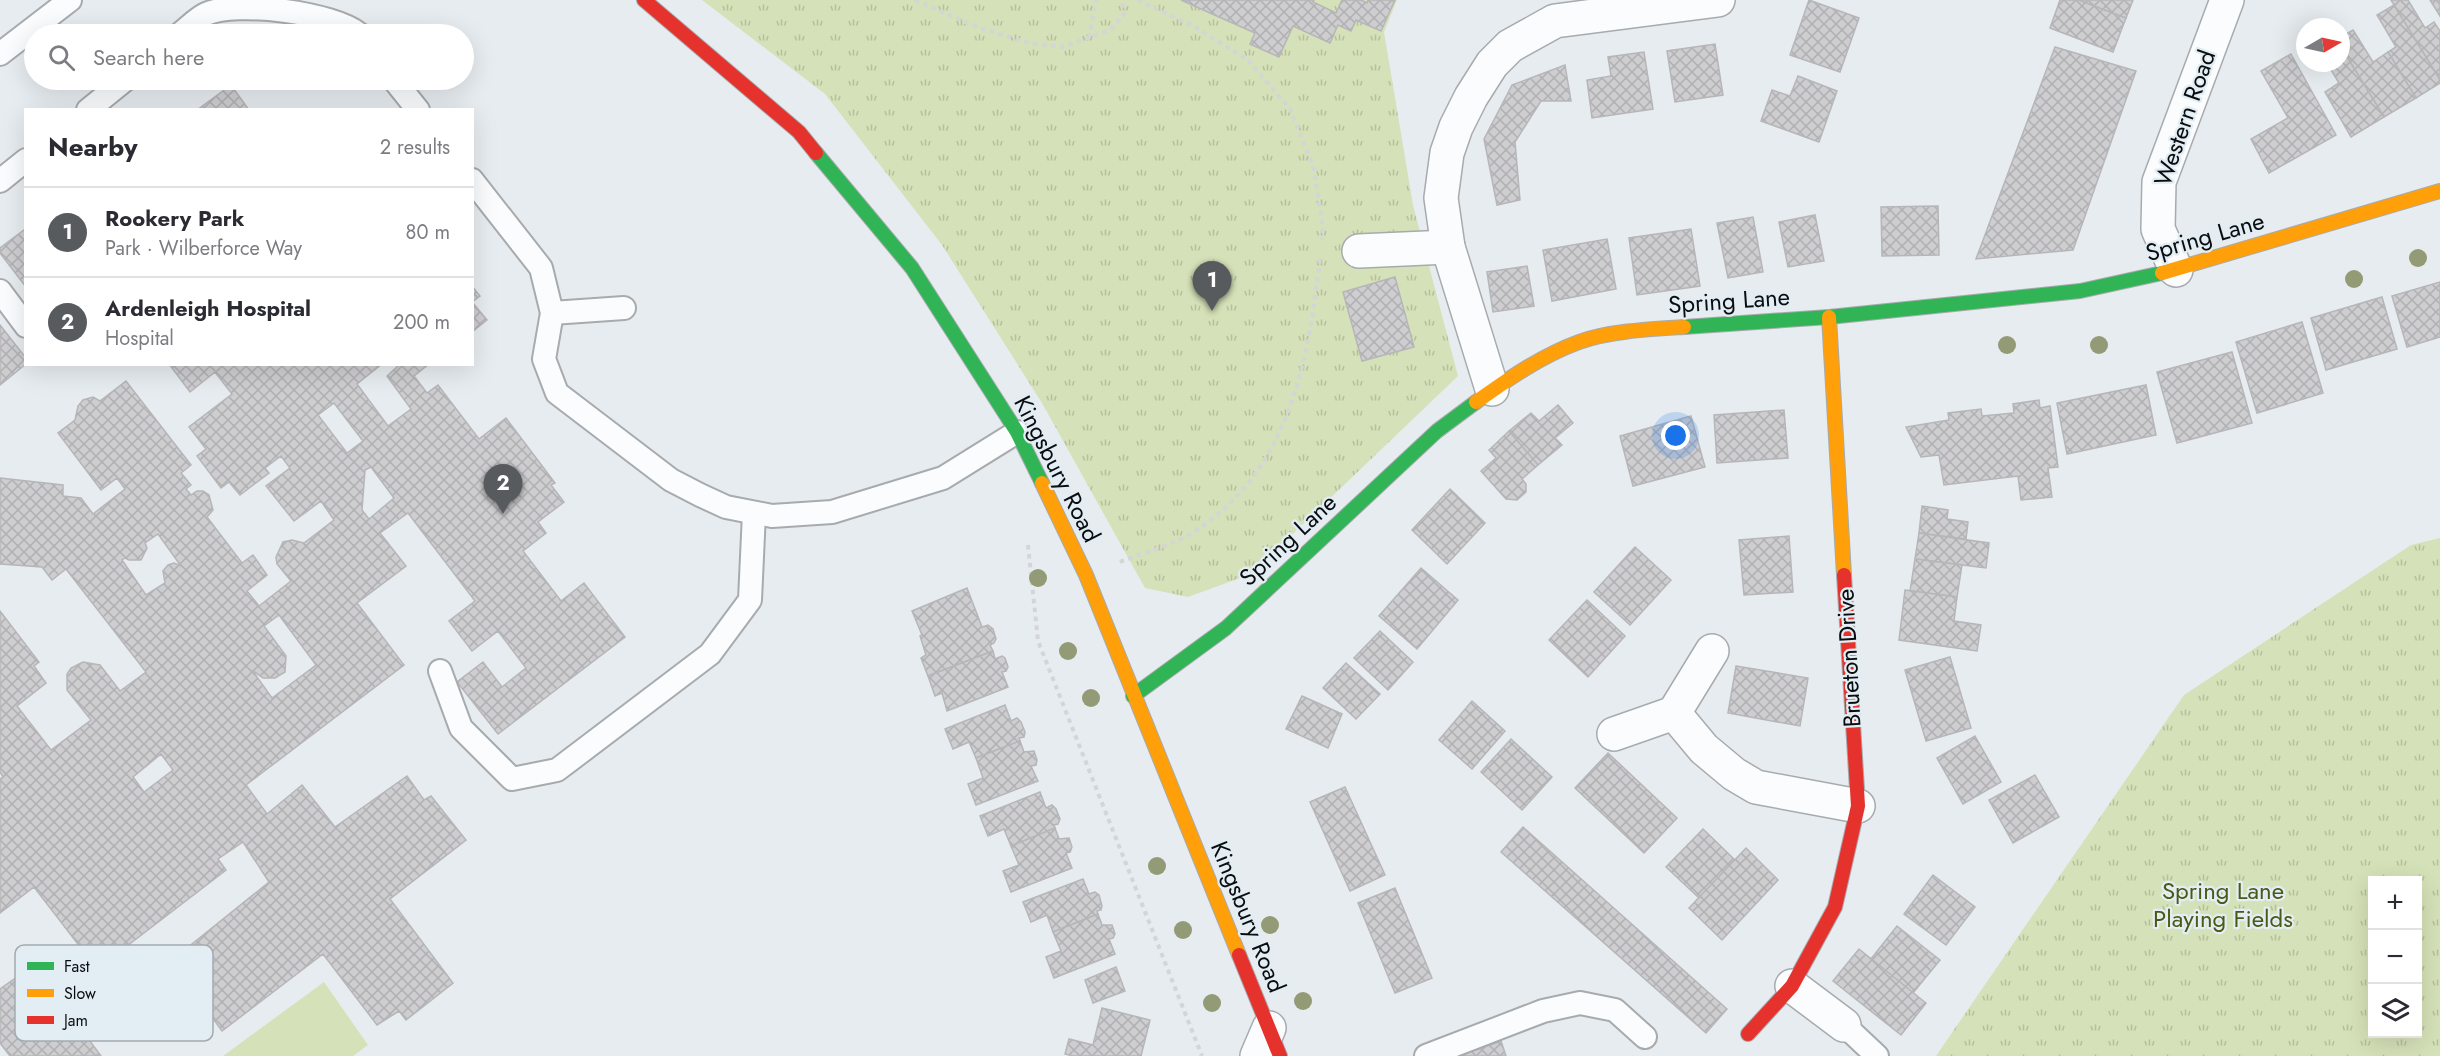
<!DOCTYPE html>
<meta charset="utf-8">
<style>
body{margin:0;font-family:Jost,sans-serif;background:#f7f7f7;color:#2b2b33}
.controls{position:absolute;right:18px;bottom:18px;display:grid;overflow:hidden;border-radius:0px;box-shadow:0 6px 24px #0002}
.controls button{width:54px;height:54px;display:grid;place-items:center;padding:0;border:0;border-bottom:2px solid #e1e1e2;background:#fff;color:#2b2b33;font:30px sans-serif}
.compass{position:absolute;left:2296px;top:18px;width:54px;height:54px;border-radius:50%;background:#fff;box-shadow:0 6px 24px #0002;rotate:81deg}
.you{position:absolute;left:1676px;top:436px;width:21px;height:21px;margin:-15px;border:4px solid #fff;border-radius:50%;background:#1a73e8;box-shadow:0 0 0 9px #1a73e833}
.badge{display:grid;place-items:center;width:39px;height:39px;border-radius:50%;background:#575b5e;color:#fff;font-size:20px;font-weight:700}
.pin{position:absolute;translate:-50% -50px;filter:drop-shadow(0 2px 3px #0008)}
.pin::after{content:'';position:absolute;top:32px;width:21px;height:18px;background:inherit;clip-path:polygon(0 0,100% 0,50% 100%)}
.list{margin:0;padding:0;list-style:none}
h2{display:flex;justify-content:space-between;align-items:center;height:78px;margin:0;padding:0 24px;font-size:26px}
h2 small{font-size:20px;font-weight:400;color:#7c7c81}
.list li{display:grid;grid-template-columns:39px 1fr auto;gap:18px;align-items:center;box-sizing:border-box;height:90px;padding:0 24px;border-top:2px solid #e1e1e2}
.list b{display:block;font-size:22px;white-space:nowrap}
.list p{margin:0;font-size:20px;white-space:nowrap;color:#7c7c81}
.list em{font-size:20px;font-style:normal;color:#7c7c81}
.icon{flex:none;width:33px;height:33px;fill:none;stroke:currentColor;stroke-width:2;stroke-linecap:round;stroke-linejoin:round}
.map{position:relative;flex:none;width:2440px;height:1056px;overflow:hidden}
.search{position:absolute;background:#fff;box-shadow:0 6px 24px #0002;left:24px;top:24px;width:450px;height:66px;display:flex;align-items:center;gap:15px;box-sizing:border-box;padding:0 21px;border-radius:33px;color:#7c7c81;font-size:22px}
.panel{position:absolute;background:#fff;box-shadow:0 6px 24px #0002;left:24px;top:108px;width:450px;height:258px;border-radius:0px}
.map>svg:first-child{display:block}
.park{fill:url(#park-tufts);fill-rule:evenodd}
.pitch{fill:#d5e1b8}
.building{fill:url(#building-cross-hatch);stroke:#b6b6b8;stroke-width:1.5;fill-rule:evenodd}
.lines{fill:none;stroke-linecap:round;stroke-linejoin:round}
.lane-casing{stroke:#a7abae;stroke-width:26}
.street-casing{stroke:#a7abae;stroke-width:36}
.fast-casing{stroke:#a7abae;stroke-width:16}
.slow-casing{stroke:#a7abae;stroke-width:16}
.jam-casing{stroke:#a7abae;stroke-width:16}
.path{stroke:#d3d5d6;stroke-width:4;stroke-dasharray:4.5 4.5;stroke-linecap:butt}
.lane{stroke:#fbfcfd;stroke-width:22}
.street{stroke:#fbfcfd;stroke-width:33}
.fast{stroke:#30b455;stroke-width:14}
.slow{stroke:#ff9f0a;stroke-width:14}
.jam{stroke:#e5322d;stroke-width:14}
.tree{fill:#929b76}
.labels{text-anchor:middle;stroke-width:4.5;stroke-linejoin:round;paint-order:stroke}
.street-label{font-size:24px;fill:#0a0d0f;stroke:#e3edf4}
.park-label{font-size:24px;fill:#4c5813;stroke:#e3edf4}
.key{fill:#e3edf4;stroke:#a2aaaf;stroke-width:1.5}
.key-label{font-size:16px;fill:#0a0d0f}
</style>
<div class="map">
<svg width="2440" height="1056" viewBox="0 0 2440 1056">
<defs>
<pattern id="park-tufts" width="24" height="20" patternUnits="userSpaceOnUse" patternTransform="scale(1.5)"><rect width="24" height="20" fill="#d5e1b8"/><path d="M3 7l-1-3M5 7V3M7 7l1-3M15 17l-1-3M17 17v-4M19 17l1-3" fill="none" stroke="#b6c09d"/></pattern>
<pattern id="building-cross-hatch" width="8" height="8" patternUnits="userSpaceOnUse" patternTransform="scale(1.5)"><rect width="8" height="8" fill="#ceced1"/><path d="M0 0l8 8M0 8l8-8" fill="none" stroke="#b0b0b2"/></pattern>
</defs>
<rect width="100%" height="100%" fill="#e7ecf0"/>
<g class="park">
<path d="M702,0H1397L1384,32L1413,205L1458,376L1251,574L1188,597L1145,588L1042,403L942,245L825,94Z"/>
<path d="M2440,538V1056H1936L2184,695L2411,545ZM2372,880H2418V1034H2372Z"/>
</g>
<path class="pitch" d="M324,982L368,1045L353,1056H223Z"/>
<g class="building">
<path d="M1181,0H1314L1313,2L1336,13L1342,0H1361L1367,3L1368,0H1395L1381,31L1356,20L1351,31L1338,25L1330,43L1293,26L1279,57L1250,44L1255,33Z"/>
<path d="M1809,0L1859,18L1840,72L1790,55Z"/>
<path d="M2060,0H2079L2126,18L2113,52L2050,28Z"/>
<path d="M2079,0H2133L2126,18Z"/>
<path d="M2391,0H2408L2425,28L2434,22L2440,31V80Z"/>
<path d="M2430,0H2440V16Z"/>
<path d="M2394,5L2440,80V83L2416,98L2388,52L2396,47L2377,15Z"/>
<path d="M2353,30L2373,62L2388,52L2416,98L2384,117L2341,47V37Z"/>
<path d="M1715,44L1723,95L1675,102L1667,51Z"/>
<path d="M2055,47L2136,71L2073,250L1976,259Z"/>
<path d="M2341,47L2384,117L2351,137L2325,92L2339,83L2327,63H2341Z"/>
<path d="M1644,52L1653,109L1592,118L1587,80L1611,76L1608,57Z"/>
<path d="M2291,54L2336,135L2269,173L2251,139L2288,118L2261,71Z"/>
<path d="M1565,65L1571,101H1541L1515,142L1520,200L1497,205L1484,139L1512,85Z"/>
<path d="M1798,76L1837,91L1819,142L1761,121L1772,90L1790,96Z"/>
<path d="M231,85L249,110H197Z"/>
<path d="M1938,206L1939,255L1882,256L1881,207Z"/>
<path d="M1815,215L1824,261L1788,267L1779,222Z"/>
<path d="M1753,217L1763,272L1728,278L1717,223Z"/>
<path d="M1691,229L1700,286L1637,295L1629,238Z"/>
<path d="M24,230L26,232V287L0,253V248Z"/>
<path d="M1607,239L1616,289L1552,301L1543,250Z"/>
<path d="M1527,266L1534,306L1493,312L1487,272Z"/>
<path d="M1395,277L1414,347L1362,361L1343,292Z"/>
<path d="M2440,282V337L2407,347L2392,296Z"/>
<path d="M472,286L480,296L472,302Z"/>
<path d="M2382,297L2397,349L2326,370L2311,318Z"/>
<path d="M472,302L487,320L472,332Z"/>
<path d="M2302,322L2323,393L2257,413L2236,342Z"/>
<path d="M0,325L26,358V364L0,385Z"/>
<path d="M2232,352L2252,423L2177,443L2157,372Z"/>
<path d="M169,364H382L357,384L388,426L411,409L387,376L400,364H429L414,376L427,393L438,385L479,439L506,418L555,483L551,485L564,502L538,522L546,533L523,551L561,601L584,583L625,637L498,734L457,682L483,662L502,687L526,668L498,631L472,651L449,621L475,601L408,513L380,533L406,566L357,603L404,665L246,785L267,814L302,785L335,827L407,776L424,800L431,796L466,840L390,899L453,983L406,1020L399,1011L377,1025L323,954L222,1031L171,961L269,882L243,842L218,859L226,870L97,969L34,887L0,913V779L3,777L0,772V611L39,662L34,666L46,683L17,706L51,750L91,720L67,690V674L71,668L83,662L100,665L120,691L146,672L66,569L52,580L42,567L0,564V478L63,485V496L81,498L93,514L125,489L117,478L101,490L58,433L75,420L78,406L83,400L93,397L100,401L126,381L191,465L181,473L191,485L186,489L191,495L197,491H203L209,495L213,510L207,517L242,563L253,555L267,575L247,591L259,606L291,581L277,564L276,557L283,542L292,540L304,543L334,520L321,501L294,521L266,486L290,468L281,456L265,468L269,473L240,495L229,482L221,488L197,456L206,449L189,427L232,394L215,372L190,392ZM334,403L363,441L347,453L318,415ZM371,467L394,498L369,519L362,510L365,470ZM158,534L181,566L174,563L168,565L163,571L165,583L146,595L122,560L125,558L129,560H141L147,548L145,543ZM279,615L316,665L272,698L252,670L263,678H275L285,672L286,656L264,626ZM161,754L173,770L144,792L133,777Z"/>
<path d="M2146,385L2156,435L2067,454L2057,403Z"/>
<path d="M2039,400L2040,408L2050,406L2058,467L2048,468L2052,497L2021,500L2018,476L1944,485L1939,455L1921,457L1906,427L1949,420L1948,413L1981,409L1982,416L2014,413L2013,404Z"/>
<path d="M1558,405L1573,423L1555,438L1562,445L1538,465L1509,431L1531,413L1539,421Z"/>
<path d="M1784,410L1788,458L1717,463L1714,415Z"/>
<path d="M1691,416L1705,467L1633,486L1620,436Z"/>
<path d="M1509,431L1538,465L1522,479L1526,484V492L1517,500L1506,499L1481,471L1496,458L1489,450Z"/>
<path d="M1450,489L1485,523L1447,564L1412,530Z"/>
<path d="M1922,506L1948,510L1947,519L1968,522L1966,539L1919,533Z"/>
<path d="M1919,533L1989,543L1986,568L1915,559Z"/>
<path d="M1789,536L1793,592L1744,595L1739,540Z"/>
<path d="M1635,547L1671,580L1630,625L1594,592Z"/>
<path d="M1915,559L1962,565L1957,597L1910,591Z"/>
<path d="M1421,568L1458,600L1417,649L1379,616Z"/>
<path d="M967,588L982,627L988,625L993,629L996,639L994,643L990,645L993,651L928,676L921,658L926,655L920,636L922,635L912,611Z"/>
<path d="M1905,590L1957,597L1954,621L1981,625L1977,651L1899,640Z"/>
<path d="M1587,600L1625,636L1588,677L1549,640Z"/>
<path d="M1380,631L1413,662L1388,690L1354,658Z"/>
<path d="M993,651L995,659L1002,656L1005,658L1008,667L1006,671L1002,672L1008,687L947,711L942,693L935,696L928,676Z"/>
<path d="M1950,657L1971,728L1926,741L1905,670Z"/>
<path d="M1346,663L1380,694L1356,719L1323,688Z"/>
<path d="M1736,666L1808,678L1800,726L1728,713Z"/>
<path d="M1302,696L1342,714L1328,748L1286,729Z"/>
<path d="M1472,701L1505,731L1472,769L1439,740Z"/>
<path d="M1005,705L1011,721L1017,718L1021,722L1025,732L1024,737L1019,738L1020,741L976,758L969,742L953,749L945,729Z"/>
<path d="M1975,736L2001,782L1963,804L1937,758Z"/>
<path d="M1511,739L1552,777L1522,810L1481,772Z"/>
<path d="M1020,741L1024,752L1034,751L1037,760L1036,765L1031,766L1038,781L976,805L968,784L983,778L976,758Z"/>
<path d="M1608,753L1677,818L1644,853L1575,788Z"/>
<path d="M2035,775L2059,817L2013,843L1989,800Z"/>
<path d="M1345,787L1385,875L1350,891L1310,802Z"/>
<path d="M1040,792L1046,808L1052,805L1056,809L1060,819L1058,824L1054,825L1055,828L1011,846L1004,829L988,836L980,816Z"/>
<path d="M1523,827L1727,1009L1706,1033L1501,852Z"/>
<path d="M1055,828L1059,839L1069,838L1072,847L1070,852L1066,853L1072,868L1011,892L1003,871L1019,865L1011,846Z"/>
<path d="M1703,829L1735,860L1699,898L1666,867Z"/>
<path d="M1746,848L1778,880L1722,940L1689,908Z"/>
<path d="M1933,875L1975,907L1946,945L1904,914Z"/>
<path d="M1083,879L1089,894L1095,892L1099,895L1102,906L1101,910L1097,911L1098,914L1053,932L1047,915L1031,922L1023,902Z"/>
<path d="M1395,888L1432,978L1395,993L1358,903Z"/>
<path d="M1098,914L1102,925H1112L1115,934L1113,938L1109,939L1115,954L1054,978L1046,957L1061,951L1053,932Z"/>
<path d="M1897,926L1940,960L1913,993L1871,959Z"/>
<path d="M1859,949L1926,1003L1901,1035L1833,981Z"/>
<path d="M34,965L101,1056H10L0,1043V989Z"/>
<path d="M1116,967L1125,991L1093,1003L1085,980Z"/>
<path d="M1102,1008L1150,1020L1141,1056H1073L1065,1054L1069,1039L1093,1045Z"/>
<path d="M1501,1041L1506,1056H1459Z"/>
</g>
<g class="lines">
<g class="lane-casing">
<g id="lane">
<path d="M180,34C188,28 197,18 206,14C236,0 334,13 359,34"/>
<path d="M0,54L70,0"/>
<path d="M394,80L418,110"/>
<path d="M88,110L125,80"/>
<path d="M472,180L541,268L552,313L544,359L557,393L671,480L700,495L726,507L772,516L832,512L943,478L1017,432"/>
<path d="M0,181L26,160"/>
<path d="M0,291L26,326"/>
<path d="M552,313L624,308"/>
<path d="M440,671L461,728L512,779L557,770L710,654L750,600L754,513"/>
<path d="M1844,1025L1877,1056"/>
<path d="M1426,1056L1543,1011L1580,1003L1615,1010L1645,1037"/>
</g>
</g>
<g class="street-casing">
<g id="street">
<path d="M1359,251L1448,247"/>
<path d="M2176,270L2158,229L2159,182L2227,0"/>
<path d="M1492,389L1448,247L1441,198L1447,153L1456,127L1471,97L1492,64L1510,46L1555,21L1718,0"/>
<path d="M1674,713L1712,651"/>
<path d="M1614,734L1674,713L1704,749L1734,774L1756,787L1858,806"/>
<path d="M1792,986L1844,1025"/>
<path d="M1257,1056L1269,1028"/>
</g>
</g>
<g class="fast-casing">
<g id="fast">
<path d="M816,153L912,268L1017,432L1042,483"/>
<path d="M1684,327L1829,317L2080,291L2162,273"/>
<path d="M1133,696L1226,628L1437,431L1476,402"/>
</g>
</g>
<g class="slow-casing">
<g id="slow">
<path d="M2162,273L2440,191"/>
<path d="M1829,317L1844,575"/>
<path d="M1476,402C1508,379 1541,356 1579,342C1609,331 1652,329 1684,327"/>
<path d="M1042,483L1086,575L1239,955"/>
</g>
</g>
<g class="jam-casing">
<g id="jam">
<path d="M644,0L799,132L816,153"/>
<path d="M1239,955L1280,1056"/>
<path d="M1748,1034L1792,986L1835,907L1858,806L1844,575"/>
</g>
</g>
<g class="path">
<path d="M915,0L977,27L1029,43L1062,47L1110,30L1124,15L1122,0"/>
<path d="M1138,0L1193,26L1248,60L1290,109L1313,165L1323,228L1322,240"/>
<path d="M1089,38L1096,0"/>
<path d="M1028,545L1038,641L1202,1056"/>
<path d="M1120,562C1142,553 1173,545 1192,533C1290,471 1308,362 1320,257"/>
</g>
<use href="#lane" class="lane"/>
<use href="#street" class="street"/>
<use href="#fast" class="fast"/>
<use href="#slow" class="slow"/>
<use href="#jam" class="jam"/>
</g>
<g class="tree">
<circle cx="2418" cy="258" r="9"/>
<circle cx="2354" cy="279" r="9"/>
<circle cx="2007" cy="345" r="9"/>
<circle cx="2099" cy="345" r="9"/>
<circle cx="1038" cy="578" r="9"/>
<circle cx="1068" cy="651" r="9"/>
<circle cx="1091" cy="698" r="9"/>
<circle cx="1157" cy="866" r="9"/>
<circle cx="1270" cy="925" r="9"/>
<circle cx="1183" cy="930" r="9"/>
<circle cx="1303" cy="1001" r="9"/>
<circle cx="1212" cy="1003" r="9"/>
</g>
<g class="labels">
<g class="street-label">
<text transform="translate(2185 118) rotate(-71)" y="8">Western Road</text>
<text transform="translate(2205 237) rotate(-16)" y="8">Spring Lane</text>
<text transform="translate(1729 301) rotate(-4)" y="8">Spring Lane</text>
<text transform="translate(1057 469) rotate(63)" y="8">Kingsbury Road</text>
<text transform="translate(1288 540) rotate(-43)" y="8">Spring Lane</text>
<text transform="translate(1849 658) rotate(-93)" y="8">Brueton Drive</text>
<text transform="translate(1248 917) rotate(68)" y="8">Kingsbury Road</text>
</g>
<g class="park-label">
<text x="2223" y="899">Spring Lane<tspan x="2223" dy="28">Playing Fields</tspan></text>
</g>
</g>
<rect x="15" y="945" width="198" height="96" rx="9" class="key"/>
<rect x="27" y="962" width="27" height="8" fill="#30b455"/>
<rect x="27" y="989" width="27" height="8" fill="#ff9f0a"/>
<rect x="27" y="1016" width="27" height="8" fill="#e5322d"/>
<g class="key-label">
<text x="64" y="972">Fast</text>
<text x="64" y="999">Slow</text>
<text x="64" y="1026">Jam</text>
</g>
</svg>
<div class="controls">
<button>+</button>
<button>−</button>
<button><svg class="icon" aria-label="layers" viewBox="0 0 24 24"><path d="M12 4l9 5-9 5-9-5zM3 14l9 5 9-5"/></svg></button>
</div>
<svg class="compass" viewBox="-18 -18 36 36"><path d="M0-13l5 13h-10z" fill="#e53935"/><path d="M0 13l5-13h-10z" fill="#7c7c81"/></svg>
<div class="you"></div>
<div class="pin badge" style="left:1212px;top:311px">1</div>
<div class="pin badge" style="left:503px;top:514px">2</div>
<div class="search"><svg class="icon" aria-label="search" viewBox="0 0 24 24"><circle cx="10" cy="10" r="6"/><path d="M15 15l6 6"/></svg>Search here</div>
<section class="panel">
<h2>Nearby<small>2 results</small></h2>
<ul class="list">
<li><span class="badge">1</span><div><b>Rookery Park</b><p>Park · Wilberforce Way</p></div><em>80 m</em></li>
<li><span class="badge">2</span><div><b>Ardenleigh Hospital</b><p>Hospital</p></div><em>200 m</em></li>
</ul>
</section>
</div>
